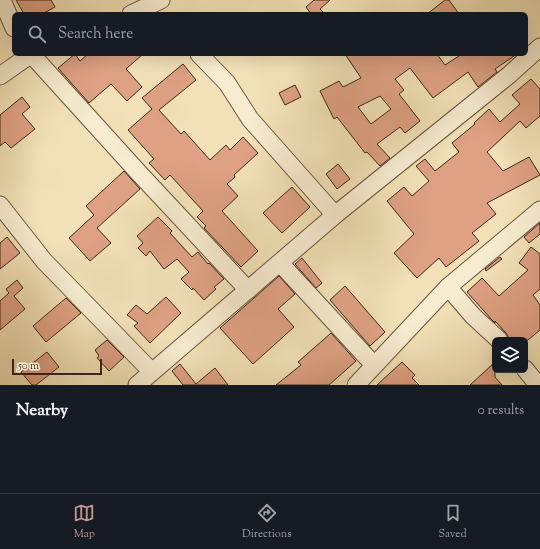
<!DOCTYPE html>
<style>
body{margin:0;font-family:"Sorts Mill Goudy",serif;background:#242831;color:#f1f3f6}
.controls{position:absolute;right:12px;bottom:12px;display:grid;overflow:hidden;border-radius:6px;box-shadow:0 4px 16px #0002}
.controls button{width:36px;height:36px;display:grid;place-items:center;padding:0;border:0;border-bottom:1px solid #363941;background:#171b24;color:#f1f3f6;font:20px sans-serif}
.scale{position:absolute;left:12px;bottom:10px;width:90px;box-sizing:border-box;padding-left:4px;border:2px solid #3e2619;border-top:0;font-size:11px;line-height:14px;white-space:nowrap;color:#3e2619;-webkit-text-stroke:3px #f7ecd0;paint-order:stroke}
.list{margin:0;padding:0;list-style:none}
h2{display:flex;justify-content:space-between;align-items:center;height:52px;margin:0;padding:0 16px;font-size:17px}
h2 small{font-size:13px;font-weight:400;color:#9ea1a6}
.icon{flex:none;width:22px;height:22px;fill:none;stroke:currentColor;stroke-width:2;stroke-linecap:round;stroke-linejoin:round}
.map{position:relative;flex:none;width:540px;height:385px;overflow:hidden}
.search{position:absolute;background:#171b24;box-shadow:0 4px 16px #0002;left:12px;right:12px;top:12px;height:44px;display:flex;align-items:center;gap:10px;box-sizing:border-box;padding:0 14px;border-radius:6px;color:#9ea1a6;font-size:15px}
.sheet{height:108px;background:#171b24}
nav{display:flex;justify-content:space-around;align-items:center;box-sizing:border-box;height:56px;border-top:1px solid #363941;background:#171b24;font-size:11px;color:#9ea1a6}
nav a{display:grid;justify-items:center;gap:2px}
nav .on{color:#c59692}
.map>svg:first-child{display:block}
.building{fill:#dea183;stroke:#3e2619;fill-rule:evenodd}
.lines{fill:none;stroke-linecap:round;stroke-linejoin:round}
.minor-casing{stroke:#6b5540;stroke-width:19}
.minor{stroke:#f7ecd0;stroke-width:17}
</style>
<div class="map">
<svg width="540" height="385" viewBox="0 0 540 385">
<rect width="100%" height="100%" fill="#f2e1b7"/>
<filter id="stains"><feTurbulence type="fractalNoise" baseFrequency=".005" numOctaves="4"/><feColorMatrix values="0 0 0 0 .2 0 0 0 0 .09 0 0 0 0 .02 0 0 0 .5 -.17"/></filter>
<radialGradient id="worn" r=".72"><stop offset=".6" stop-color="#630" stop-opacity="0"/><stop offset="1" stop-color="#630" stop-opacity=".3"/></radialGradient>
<g class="building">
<path d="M16,0H51L55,7L42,14H24Z"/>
<path d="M314,0H330L320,9L325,14H311L306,7Z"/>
<path d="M445,0H449L459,14H427Z"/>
<path d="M75,54L80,61L88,54H143L126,69L142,87L127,101L111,84L89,103L58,68Z"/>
<path d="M345,54H437L445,65L462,54H517L495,69L497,72L478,87L468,72L433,98L410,68L395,79L404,90L399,94L420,121L405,133L400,127L377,144L390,158L380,166L367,152L365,153L337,117L334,119L320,91L339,81L343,87L361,78ZM380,96L391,109L371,124L358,107Z"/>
<path d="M183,64L196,80L159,110L181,134L184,131L210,160L226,145L230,150L243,137L258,153L234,175L235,177L227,184L238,196L222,211L258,251L241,267L204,228L206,226L197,217L203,211L170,175L165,180L149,163L154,159L128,130L152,109L142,98Z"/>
<path d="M531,79L540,89V116L526,128L520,121L487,152L503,171L529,157L540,175L487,203L496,214L472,233L479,241L446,267L439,258L417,278L394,253L414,234L387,201L404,187L412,196L429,181L416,166L425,159L435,171L459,152L452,143L475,124L474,123L489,109L500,122L520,104L512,95Z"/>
<path d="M295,85L301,97L285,105L279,93Z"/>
<path d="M22,97L30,107L22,114L35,129L11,148L5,142L0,146V115Z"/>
<path d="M338,164L350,179L337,189L326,174Z"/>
<path d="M124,171L140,189L97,228L111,243L90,261L69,238L94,215L86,206Z"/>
<path d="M292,187L310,207L282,233L263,213Z"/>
<path d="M158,217L172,231L170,233L192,257L198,252L208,264L209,263L224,279L214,287L216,289L204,300L193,288L192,290L181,279L189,272L177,259L164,269L150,251L146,256L138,248L143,243L137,236Z"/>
<path d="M540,223V234L529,243L524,237Z"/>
<path d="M7,237L20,253L0,269V243Z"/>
<path d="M531,247L540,254V289L533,295L540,305V330L528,340H510L506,333L495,321V323L492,320L467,292L482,278L499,296L528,270L519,263Z"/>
<path d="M500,257L502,259L486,271L485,269Z"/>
<path d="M302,258L322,283L316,288L295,264Z"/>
<path d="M279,276L295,294L278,309L294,327L253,364L220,328Z"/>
<path d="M17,280L23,288L14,296L25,309L0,330V301L9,293L6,289Z"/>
<path d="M345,286L385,332L370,346L330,300Z"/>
<path d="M166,297L181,313L150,343L134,326L138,323L127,315L136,305L147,314Z"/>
<path d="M66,298L81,313L46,342L33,326Z"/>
<path d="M331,333L356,361L329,385H276L301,365L298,362Z"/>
<path d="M107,340L124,357L109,371L97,358L99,356L95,350Z"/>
<path d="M47,352L59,367L36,385H32L21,372Z"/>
<path d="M402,362L415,375L412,378L419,385H377Z"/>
<path d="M495,362V377L502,385H470Z"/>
<path d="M180,364L196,384L215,368L228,385H183L172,371Z"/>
</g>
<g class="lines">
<g class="minor-casing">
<g id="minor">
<path d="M2,0L14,28"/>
<path d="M131,14L161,0"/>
<path d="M199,54L227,83L250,119L335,215"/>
<path d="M32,55L138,172L248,290"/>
<path d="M0,76L27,57L35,54"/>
<path d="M0,205L44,261L152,372"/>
<path d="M280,263L374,365"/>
<path d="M448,287L473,316L499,340"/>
<path d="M525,369L538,385"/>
<path d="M137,385L335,215L509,75L540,47"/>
<path d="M356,385L448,287L540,210"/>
</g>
</g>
<use href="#minor" class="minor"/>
</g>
<rect width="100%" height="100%" filter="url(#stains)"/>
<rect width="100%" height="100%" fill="url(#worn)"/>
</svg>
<div class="controls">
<button><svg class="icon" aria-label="layers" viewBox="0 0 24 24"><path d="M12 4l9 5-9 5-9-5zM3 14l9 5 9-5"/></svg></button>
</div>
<div class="scale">50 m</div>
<div class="search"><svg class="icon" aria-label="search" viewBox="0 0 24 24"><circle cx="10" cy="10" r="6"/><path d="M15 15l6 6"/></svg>Search here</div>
</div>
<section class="sheet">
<h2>Nearby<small>0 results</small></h2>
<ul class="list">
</ul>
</section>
<nav>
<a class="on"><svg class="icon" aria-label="map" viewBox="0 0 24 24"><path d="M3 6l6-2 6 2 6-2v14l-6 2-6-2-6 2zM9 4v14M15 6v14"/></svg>Map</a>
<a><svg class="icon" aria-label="directions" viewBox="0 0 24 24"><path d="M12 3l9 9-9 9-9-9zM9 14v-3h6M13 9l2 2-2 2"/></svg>Directions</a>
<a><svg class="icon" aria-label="saved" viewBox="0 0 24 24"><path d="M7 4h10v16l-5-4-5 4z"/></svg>Saved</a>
</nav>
